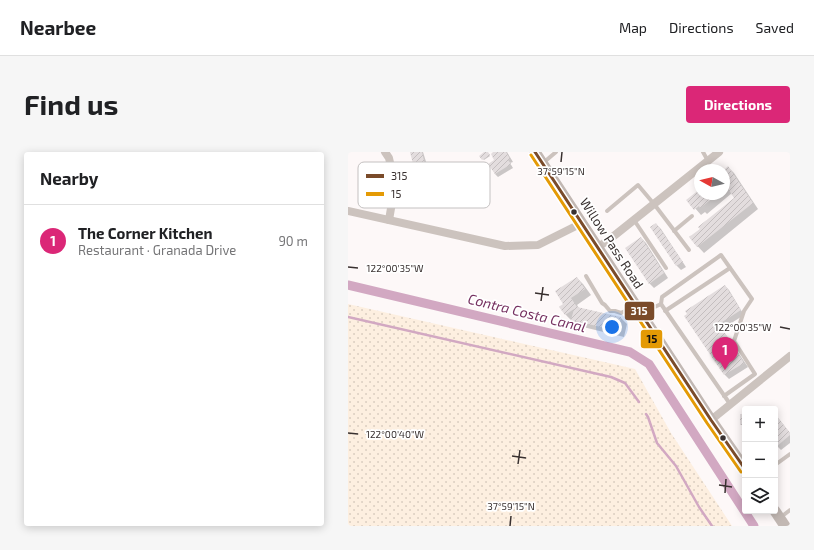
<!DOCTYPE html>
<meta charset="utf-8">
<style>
body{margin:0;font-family:"Exo 2",sans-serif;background:#f6f6f6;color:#202124}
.controls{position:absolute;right:12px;bottom:12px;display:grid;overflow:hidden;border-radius:4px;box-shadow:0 2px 10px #0003}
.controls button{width:36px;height:36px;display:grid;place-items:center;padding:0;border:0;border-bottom:1px solid #e0e0e0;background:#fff;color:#202124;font:20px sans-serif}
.compass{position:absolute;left:346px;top:12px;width:36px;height:36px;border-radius:50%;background:#fff;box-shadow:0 2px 10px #0003;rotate:278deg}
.you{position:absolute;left:264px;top:175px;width:14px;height:14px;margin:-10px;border:3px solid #fff;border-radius:50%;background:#1a73e8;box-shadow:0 0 0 6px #1a73e833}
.badge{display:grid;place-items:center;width:26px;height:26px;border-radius:50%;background:#db2777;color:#fff;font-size:13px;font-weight:700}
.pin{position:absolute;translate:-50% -33px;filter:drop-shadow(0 1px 2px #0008)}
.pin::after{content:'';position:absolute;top:21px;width:14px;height:12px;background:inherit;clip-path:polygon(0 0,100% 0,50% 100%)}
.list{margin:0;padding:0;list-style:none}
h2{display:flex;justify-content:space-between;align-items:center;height:52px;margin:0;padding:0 16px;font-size:17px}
h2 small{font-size:13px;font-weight:400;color:#757577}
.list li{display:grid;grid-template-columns:26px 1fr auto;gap:12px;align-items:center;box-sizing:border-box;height:72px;padding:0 16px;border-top:1px solid #e0e0e0}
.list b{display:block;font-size:15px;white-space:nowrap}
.list p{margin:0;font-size:13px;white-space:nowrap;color:#757577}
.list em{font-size:13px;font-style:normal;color:#757577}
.icon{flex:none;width:22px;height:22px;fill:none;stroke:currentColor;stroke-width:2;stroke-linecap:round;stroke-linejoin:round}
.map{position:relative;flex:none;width:442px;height:374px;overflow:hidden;border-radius:4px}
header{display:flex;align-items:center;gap:24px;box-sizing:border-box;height:56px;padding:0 20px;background:#fff;border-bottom:1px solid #e0e0e0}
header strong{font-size:19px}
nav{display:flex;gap:22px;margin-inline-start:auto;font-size:14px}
.intro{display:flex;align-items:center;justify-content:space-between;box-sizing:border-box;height:96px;padding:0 24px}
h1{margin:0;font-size:28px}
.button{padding:10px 18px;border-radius:4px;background:#db2777;color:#fff;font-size:14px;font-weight:700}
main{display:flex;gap:24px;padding:0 24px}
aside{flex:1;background:#fff;border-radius:4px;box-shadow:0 2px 10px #0003}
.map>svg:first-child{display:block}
.grass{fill:url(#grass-dots)}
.shadow{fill:#0003}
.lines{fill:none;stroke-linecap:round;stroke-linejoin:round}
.stream{stroke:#d2a8c2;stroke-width:2.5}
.canal{stroke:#d2a8c2;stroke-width:9}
.building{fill:url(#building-hatch)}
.service{stroke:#ccc3be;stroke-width:4}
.minor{stroke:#ccc3be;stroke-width:8}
.secondary{stroke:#c2b8b3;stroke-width:11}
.bus-1-casing{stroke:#fff;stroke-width:6}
.bus-2-casing{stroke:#fff;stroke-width:6}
.bus-1{stroke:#7a4b2a;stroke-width:3}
.bus-2{stroke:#e49a05;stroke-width:3}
.ticks{fill:none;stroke:#393130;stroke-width:1.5}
.bus-dot{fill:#393130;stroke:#fff;stroke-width:1.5}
.labels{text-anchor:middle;stroke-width:3.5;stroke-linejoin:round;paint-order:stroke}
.street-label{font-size:13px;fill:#393130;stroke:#fff}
.water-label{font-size:14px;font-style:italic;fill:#763161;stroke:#fff}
.key{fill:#fff;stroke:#c4c1c1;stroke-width:1}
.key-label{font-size:11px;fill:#393130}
.ticks-label{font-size:10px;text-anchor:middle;fill:#393130;stroke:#fff;stroke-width:3.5;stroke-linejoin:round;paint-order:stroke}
.line-badge{stroke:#fff;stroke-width:1.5}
.badge-label{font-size:11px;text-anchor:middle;font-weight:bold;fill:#fff}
.pale-badge-label{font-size:11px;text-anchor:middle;font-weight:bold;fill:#111}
</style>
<header>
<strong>Nearbee</strong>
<nav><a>Map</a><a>Directions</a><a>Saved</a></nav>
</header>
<div class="intro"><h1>Find us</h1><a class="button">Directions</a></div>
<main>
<aside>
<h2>Nearby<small></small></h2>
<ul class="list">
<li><span class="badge">1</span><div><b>The Corner Kitchen</b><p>Restaurant · Granada Drive</p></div><em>90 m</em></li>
</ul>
</aside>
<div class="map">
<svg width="442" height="374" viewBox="0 0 442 374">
<defs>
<pattern id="grass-dots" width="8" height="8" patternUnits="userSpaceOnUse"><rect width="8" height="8" fill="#fdefe0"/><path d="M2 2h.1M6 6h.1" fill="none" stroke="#dacdc0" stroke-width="1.8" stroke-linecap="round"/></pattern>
<pattern id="building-hatch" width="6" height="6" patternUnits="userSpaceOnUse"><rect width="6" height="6" fill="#e3ddde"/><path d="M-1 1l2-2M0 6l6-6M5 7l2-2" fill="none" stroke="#c4bebf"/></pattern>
</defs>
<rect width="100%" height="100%" fill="#fdf8f8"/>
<path class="grass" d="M0,152L287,217L323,281L384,374H0Z"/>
<g class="shadow">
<path d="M63,0H75L80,16L70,18L67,15Z"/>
<path d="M138,0H139L142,4L136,8L135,7Z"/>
<path d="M147,0H159L165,10L162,11L165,16L150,25L147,22L142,12L148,8Z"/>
<path d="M380,15L386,21L410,57L356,101L342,86L388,46L384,41L359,62L357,60L353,63L340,48L352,38V42H376V19Z"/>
<path d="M308,72L313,77L338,115L333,118L329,114Z"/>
<path d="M293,86L298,91L320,126L306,136L301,131Z"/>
<path d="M229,126L235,132L243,143L229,153L231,156L273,166L279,172L276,185L231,174L225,168L224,169L218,163L213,155L216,152Z"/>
<path d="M377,134L381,138L396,163L374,177L400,215L381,227L377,223L338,164Z"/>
<path d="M427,262L442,281V291L433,298L427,292Z"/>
</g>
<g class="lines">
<g class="stream">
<path d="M0,165L263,225L277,231L291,250"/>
<path d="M298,262L300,265L309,291L328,314L351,355L364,374"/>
</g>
<path class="canal" d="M0,133L282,200L301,212L406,374"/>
</g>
<g class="building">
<path d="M62,0H74L77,13L66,16Z"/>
<path d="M136,0H140L142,3L134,8L131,4Z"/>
<path d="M145,0H158L162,7L160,8L163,12L147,22L140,12L146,8L143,2Z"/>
<path d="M380,14L405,51L349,95L341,85L352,77L350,75L386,46L379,35L376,37V18Z"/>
<path d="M352,37V42H370L352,56L351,54L346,58L338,48Z"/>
<path d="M308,71L335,110L328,114L302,75Z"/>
<path d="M293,85L316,121L301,132L277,96Z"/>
<path d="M229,125L237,137L223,146L229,155L273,165L270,179L223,168L226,157L217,163L211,155L215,152L207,139Z"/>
<path d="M377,133L393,158L371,172L396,211L376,223L336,164L339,162L337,159Z"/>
<rect x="392" y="262" width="5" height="11"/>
<path d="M427,262L442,281V283L428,295Z"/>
</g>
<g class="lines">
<g class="service">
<path d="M355,0L360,9"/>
<path d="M195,11L208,0"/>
<path d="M259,59L290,33L306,52L341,98"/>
<path d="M286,68L318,116"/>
<path d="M326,79L344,64"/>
<path d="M238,124L254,151L257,153L262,159H267L273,161L287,154"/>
<path d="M313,152L314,145L373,103L404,147L396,159L386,189L407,222L376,244"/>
<path d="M317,159L382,116"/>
<path d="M294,161L313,152L382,252"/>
<path d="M427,313L442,302"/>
<path d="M433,365L442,358"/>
</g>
<g class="minor">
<path d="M37,0L41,6L47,33L41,68"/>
<path d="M0,59L157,94L190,93L234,71"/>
<path d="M250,95L262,87L371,0"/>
<path d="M363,268L442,204"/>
</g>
<g class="secondary">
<path d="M187,0L363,268L397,317"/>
<path d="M427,359L437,374"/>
</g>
<g class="bus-1-casing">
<path id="bus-1" d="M187,0L363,268L397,317"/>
</g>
<g class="bus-2-casing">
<path id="bus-2" d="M183,3L359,271L393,320"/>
</g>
<use href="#bus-1" class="bus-1"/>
<use href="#bus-2" class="bus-2"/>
</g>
<path class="ticks" d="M213,10L214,0M0,115L10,116M187,141L201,143M193,149L195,135M432,175L442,177M0,281L10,282M164,304L178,306M170,312L172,298M371,333L384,335M377,341L378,327M162,374L163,364"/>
<g class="bus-dot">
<circle cx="226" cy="60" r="3.5"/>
<circle cx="375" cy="286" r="3.5"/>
</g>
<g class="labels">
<g class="street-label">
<text transform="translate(264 91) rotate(57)" y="5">Willow Pass Road</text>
</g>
<g class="water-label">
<text transform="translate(179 161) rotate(14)" y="5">Contra Costa Canal</text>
</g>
</g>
<rect x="10" y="10" width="132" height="46" rx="6" class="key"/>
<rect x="18" y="22" width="18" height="4" fill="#7a4b2a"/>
<rect x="18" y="40" width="18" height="4" fill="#e49a05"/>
<g class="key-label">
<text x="43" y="28">315</text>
<text x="43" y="46">15</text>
</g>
<g class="ticks-label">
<text x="213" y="23">37°59'15"N</text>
<text x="47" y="120">122°00'35"W</text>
<text x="395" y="179">122°00'35"W</text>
<text x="47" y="286">122°00'40"W</text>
<text x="163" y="358">37°59'15"N</text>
</g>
<g class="line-badge">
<rect x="276" y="149" width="31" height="20" rx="4" fill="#7a4b2a"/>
<rect x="292" y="177" width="23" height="20" rx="4" fill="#e49a05"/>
</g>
<g class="badge-label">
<text x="291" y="163">315</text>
</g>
<g class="pale-badge-label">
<text x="304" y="191">15</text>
</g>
</svg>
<div class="controls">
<button>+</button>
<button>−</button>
<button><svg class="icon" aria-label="layers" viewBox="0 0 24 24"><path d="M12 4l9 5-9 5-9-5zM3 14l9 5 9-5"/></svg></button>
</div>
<svg class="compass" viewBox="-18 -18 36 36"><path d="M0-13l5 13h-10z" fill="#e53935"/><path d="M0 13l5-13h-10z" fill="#757577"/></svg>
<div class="you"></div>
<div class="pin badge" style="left:377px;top:218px">1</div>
</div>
</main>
